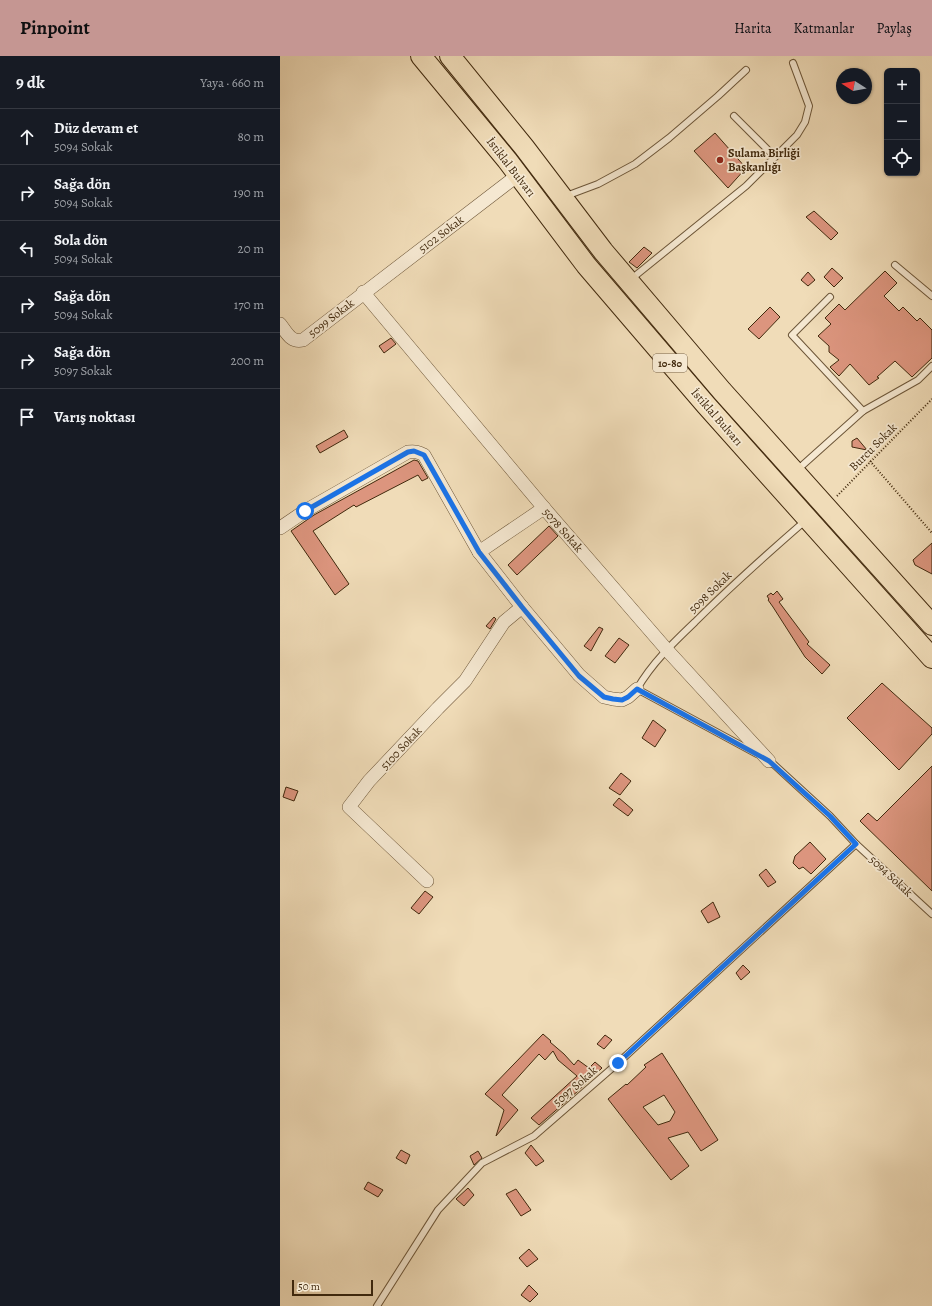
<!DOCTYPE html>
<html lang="tr">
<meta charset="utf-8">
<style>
body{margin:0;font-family:Alegreya,serif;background:#242831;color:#f1f3f6}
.controls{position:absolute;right:12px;top:12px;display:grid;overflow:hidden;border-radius:6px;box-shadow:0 1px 3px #0004}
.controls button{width:36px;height:36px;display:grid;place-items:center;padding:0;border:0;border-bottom:1px solid #363941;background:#171b24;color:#f1f3f6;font:20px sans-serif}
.compass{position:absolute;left:556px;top:12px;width:36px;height:36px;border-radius:50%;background:#171b24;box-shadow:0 1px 3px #0004;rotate:281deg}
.scale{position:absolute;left:12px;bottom:10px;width:81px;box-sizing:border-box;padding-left:4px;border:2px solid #41290d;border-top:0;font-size:11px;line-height:14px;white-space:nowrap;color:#41290d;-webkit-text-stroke:3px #f5e8d1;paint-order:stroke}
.stop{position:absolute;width:12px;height:12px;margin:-9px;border:3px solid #1a73e8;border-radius:50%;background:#fff}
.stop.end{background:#1a73e8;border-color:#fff;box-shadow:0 1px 4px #0008}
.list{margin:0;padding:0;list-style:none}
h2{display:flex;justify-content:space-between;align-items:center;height:52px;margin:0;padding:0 16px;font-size:17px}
h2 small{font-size:13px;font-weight:400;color:#9ea1a6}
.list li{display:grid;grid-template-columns:26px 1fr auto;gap:12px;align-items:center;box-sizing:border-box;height:56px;padding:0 16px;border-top:1px solid #363941}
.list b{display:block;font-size:15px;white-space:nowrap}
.list p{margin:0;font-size:13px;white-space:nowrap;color:#9ea1a6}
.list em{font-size:13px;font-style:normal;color:#9ea1a6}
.icon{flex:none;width:22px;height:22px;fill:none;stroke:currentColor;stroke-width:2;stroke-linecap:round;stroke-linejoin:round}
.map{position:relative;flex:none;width:652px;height:1250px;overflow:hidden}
header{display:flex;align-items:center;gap:24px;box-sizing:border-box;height:56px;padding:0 20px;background:#c59692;color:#111}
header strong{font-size:19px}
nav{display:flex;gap:22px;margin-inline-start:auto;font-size:14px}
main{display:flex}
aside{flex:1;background:#171b24}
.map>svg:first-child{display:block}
.building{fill:#dc957e;stroke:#41290d;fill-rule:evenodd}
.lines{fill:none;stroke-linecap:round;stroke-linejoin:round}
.service-casing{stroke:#6d5638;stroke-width:8}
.minor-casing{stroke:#6d5638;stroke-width:14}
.primary-casing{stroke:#41290d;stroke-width:22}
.path{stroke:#41290d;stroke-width:2;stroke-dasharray:1 2;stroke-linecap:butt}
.service{stroke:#f5e8d1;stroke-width:6}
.minor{stroke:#f5e8d1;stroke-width:13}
.primary{stroke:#f0dcb8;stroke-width:20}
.route{stroke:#1a73e8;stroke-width:5}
.poi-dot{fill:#8f2418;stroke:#f5e8d1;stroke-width:1.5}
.labels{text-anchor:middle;stroke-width:3.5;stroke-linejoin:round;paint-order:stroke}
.shield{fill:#f5e8d1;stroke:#776248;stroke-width:1}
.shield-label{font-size:11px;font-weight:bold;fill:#41290d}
.poi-label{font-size:12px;font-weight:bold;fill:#41290d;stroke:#f5e8d1;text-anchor:start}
.street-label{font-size:12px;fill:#41290d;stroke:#f5e8d1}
</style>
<header>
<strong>Pinpoint</strong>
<nav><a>Harita</a><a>Katmanlar</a><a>Paylaş</a></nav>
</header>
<main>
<aside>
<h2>9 dk<small>Yaya · 660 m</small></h2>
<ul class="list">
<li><svg class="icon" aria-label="ahead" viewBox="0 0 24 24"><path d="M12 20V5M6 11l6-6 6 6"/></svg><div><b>Düz devam et</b><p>5094 Sokak</p></div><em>80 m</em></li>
<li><svg class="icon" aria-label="right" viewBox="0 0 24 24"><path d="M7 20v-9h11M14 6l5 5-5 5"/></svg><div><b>Sağa dön</b><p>5094 Sokak</p></div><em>190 m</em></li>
<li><svg class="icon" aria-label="left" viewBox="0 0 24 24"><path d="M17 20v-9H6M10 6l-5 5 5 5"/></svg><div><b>Sola dön</b><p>5094 Sokak</p></div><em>20 m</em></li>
<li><svg class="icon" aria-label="right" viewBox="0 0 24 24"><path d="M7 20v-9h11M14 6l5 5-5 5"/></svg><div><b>Sağa dön</b><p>5094 Sokak</p></div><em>170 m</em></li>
<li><svg class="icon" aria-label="right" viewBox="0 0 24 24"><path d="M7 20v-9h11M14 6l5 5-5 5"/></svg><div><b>Sağa dön</b><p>5097 Sokak</p></div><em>200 m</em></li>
<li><svg class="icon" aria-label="arrive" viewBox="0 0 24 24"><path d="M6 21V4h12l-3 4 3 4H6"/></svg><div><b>Varış noktası</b></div></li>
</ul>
</aside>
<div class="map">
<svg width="652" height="1250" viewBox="0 0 652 1250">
<rect width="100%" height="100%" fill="#f0dcb8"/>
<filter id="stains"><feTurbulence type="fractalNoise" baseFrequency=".005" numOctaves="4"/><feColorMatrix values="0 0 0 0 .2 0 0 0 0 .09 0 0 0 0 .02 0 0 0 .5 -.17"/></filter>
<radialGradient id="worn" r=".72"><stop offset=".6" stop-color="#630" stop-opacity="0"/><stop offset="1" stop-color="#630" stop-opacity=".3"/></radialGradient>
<g class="building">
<path d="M435,77L466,112L448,132L414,95Z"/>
<path d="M534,155L558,177L551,184L526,161Z"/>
<path d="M364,191L372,197L357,212L349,206Z"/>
<path d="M552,212L563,222L554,231L544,221Z"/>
<path d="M605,215L617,227L604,240L619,255L623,251L637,265L640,262L652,274V302L632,321L615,305L597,321L599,322L589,329L570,308L559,320L550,311L559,304L549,296V290L538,280L551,268L545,262L559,248L565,254Z"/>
<path d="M528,216L535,224L528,230L521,224Z"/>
<path d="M490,251L500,261L479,283L468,273Z"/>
<path d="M111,282L116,288L104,297L99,290Z"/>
<path d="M64,374L68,381L40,397L36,390Z"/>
<path d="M577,382L587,394L572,391V385Z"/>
<path d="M134,404L138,405L148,422L142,425L138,419L76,451L74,449L33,475L69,528L55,539L11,475L34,459Z"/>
<path d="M269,470L278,480L237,519L228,509Z"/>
<path d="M652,487V518L635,509L633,504Z"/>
<path d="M497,535L503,543L499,546L529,586L527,588L550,609L542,618L525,601L493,551L488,544L489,543L487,540L491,537L493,539Z"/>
<path d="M214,561L216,563L210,573L206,570Z"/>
<path d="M319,571L323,573L311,595L304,590Z"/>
<path d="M339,582L349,589L335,607L325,600Z"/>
<path d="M602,627L652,672V678L619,714L567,662Z"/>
<path d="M373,664L386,674L375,691L362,682Z"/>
<path d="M652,710V835L580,765L588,757L597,765Z"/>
<path d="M341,717L351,725L340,739L329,732Z"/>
<path d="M6,731L18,735L14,745L3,741Z"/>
<path d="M339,742L353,754L348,760L333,749Z"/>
<path d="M530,786L546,803L531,818L523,811L519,813L513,807L515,800Z"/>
<path d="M486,813L496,826L488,831L479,819Z"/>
<path d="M145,835L153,841L139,858L131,852Z"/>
<path d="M433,846L440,861L428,867L421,855Z"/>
<path d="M463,909L470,916L461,924L456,917Z"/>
<path d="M263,978L271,985L270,986L284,998L294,1009L298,1004L309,1012L315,1006L322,1012L298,1035L259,1069L251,1062L297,1020L278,1004L273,995L265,1004L259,998L222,1039L238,1054L216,1080L224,1054L205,1038Z"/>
<path d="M325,979L332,984L324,993L317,988Z"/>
<path d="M382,997L438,1084L421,1095L408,1076L388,1082L409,1110L391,1124L328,1043L346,1028L347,1029L366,1011L364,1009ZM384,1039L395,1056L390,1065L378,1069L363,1051Z"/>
<path d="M251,1089L264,1105L256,1110L245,1097Z"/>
<path d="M121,1094L130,1099L126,1108L116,1102Z"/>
<path d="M198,1095L202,1102L194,1109L190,1100Z"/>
<path d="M88,1126L103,1134L98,1141L84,1133Z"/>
<path d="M188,1132L194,1139L184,1150L176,1143Z"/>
<path d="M236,1133L251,1154L241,1160L226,1138Z"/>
<path d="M249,1193L258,1203L247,1211L239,1202Z"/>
<path d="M249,1229L258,1238L250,1246L241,1239Z"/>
</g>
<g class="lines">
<g class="service-casing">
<g id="service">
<path d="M454,60L495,101"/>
<path d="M286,140L318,128L355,108L389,82L438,40L466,14"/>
<path d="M615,209L652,240"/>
<path d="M350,224L466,130L517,79L525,66L529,50L513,7"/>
<path d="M550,241L512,279L583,355"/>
<path d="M516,415L583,355L638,324L652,310"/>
<path d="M477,698L357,633C372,607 393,587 415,566C450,531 487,498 525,465"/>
<path d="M489,704L550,760L576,788L652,858"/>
<path d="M97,1250L158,1154L202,1107L254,1080L338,1007L576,788"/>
</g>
</g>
<g class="minor-casing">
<g id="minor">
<path d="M83,236L264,452L387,594L489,705"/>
<path d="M0,268C7,277 11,287 23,284L238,119"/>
<path d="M0,472L25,455L128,396C135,395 138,396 144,399L199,496L242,551L299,619L324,641L333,643L342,644L348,641L357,633"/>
<path d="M199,496L264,452"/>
<path d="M147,825L69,751L89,725L158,652L185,625L224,566L242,551"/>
</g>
</g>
<g class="primary-casing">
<g id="primary">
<path d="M141,0L227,104L306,209L426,349L652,602"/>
<path d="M170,0L244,91L323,195L442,335L652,569"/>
</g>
</g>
<g class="path">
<path d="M590,405L652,477"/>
<path d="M557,440L652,343"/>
</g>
<use href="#service" class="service"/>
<use href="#minor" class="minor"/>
<use href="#primary" class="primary"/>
</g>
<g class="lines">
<path class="route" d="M25,455L128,396L134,395L144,399L199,496L242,551L299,620L324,641L333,643L342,644L348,641L357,633L489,705L550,760L576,788L338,1007"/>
</g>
<circle class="poi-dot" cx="440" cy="104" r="4"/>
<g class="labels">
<rect class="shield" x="373" y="298" width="34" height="18" rx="3"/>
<g class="shield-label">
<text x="390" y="311">10-80</text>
</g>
<g class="poi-label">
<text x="448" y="101">Sulama Birliği<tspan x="448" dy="14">Başkanlığı</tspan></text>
</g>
<g class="street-label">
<text transform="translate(231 111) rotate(52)" y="4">İstiklal Bulvarı</text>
<text transform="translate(161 178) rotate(-37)" y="4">5102 Sokak</text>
<text transform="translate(51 262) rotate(-38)" y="4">5099 Sokak</text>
<text transform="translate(437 361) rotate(49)" y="4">İstiklal Bulvarı</text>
<text transform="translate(593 391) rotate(-45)" y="4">Burcu Sokak</text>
<text transform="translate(283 474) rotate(49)" y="4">5078 Sokak</text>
<text transform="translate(430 536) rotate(-44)" y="4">5098 Sokak</text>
<text transform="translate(121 692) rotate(-47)" y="4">5100 Sokak</text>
<text transform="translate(611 820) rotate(43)" y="4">5094 Sokak</text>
<text transform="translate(295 1030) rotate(-41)" y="4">5097 Sokak</text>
</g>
</g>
<rect width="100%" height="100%" filter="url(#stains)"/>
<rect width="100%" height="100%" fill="url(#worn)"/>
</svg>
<div class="controls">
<button>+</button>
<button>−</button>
<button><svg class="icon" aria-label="locate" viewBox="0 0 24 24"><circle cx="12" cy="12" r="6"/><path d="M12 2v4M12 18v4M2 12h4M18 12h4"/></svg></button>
</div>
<svg class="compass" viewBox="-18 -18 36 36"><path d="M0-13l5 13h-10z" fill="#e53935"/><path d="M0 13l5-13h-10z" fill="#9ea1a6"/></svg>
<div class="scale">50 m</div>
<div class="stop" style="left:25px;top:455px"></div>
<div class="stop end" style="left:338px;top:1007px"></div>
</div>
</main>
